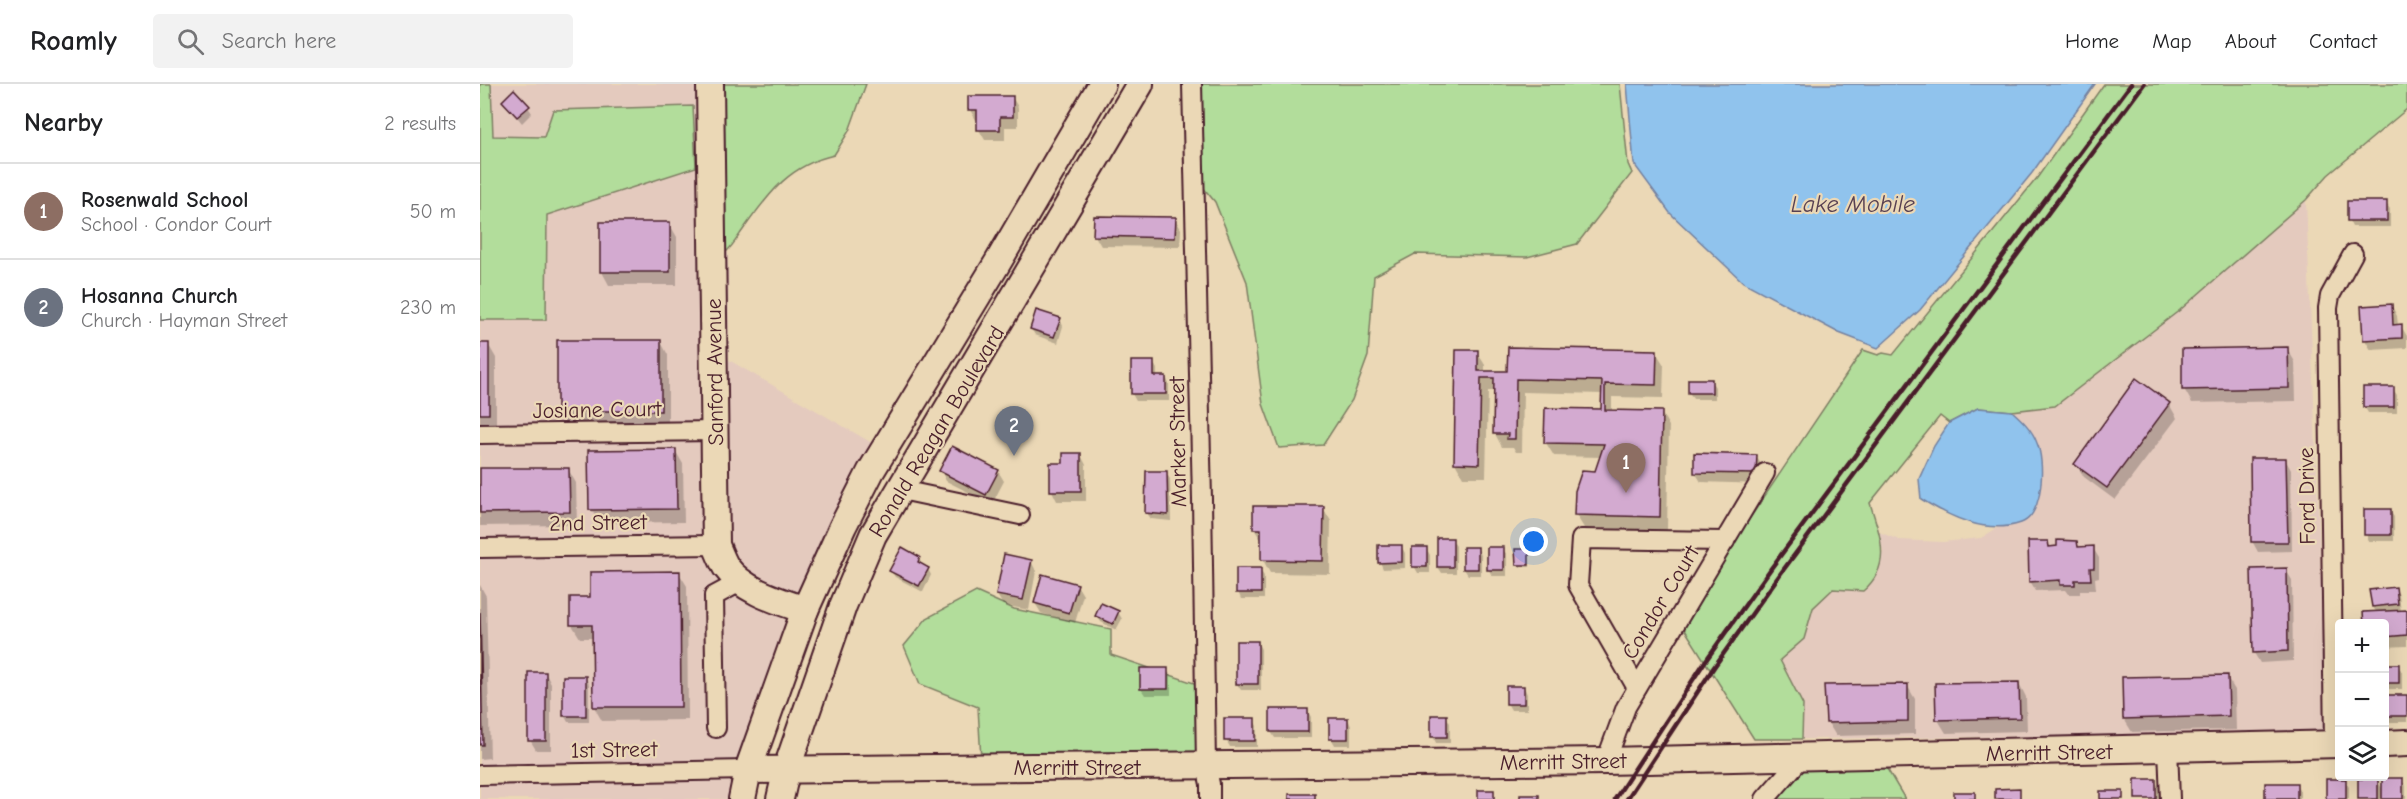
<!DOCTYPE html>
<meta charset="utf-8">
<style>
body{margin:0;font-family:"Comic Neue",sans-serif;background:#f2f2f2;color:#202124}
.controls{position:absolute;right:18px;bottom:18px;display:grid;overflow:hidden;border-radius:6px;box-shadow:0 6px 24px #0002}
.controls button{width:54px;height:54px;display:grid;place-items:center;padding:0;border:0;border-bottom:2px solid #e0e0e0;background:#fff;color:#202124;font:30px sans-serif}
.you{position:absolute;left:1054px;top:458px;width:21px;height:21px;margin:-15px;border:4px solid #fff;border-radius:50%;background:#1a73e8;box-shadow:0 0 0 9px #1a73e833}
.badge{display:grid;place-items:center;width:39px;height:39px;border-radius:50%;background:#7c3aed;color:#fff;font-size:20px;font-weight:700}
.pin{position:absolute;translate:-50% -50px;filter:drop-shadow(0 2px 3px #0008)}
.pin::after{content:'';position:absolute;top:32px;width:21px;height:18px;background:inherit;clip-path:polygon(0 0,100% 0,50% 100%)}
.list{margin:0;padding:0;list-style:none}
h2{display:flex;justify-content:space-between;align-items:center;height:78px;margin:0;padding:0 24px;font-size:26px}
h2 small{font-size:20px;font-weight:400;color:#757577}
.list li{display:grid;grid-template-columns:39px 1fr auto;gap:18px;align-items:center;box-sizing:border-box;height:96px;padding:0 24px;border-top:2px solid #e0e0e0}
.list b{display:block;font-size:22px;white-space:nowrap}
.list p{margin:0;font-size:20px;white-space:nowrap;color:#757577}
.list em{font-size:20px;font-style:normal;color:#757577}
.icon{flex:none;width:33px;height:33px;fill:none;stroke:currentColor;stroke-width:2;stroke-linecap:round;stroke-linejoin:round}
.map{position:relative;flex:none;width:1927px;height:715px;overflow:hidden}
header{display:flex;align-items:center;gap:36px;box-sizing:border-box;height:84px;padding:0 30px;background:#fff;border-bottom:2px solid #e0e0e0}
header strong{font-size:28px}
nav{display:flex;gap:33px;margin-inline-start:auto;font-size:21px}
.search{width:420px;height:54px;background:#f2f2f2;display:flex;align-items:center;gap:15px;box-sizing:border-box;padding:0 21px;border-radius:6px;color:#757577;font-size:22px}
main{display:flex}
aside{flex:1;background:#fff}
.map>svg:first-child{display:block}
.built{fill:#e4cabe}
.green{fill:#b2dd9b;stroke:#7e7e63;stroke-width:1.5}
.water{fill:#90c3ed;stroke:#74819f;stroke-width:1.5}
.shadow{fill:#0003}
.building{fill:#d3aad0;stroke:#4a1f2b;stroke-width:1.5}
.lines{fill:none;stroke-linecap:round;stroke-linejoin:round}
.street-casing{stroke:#4a1f2b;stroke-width:22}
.secondary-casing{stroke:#4a1f2b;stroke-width:30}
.street{stroke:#ebd8b6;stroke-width:18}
.secondary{stroke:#ebd8b6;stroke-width:26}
.rail{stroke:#4a1f2b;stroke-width:4.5}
.labels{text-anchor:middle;stroke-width:4.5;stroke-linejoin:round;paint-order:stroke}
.street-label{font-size:22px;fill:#4a1f2b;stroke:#ebd8b6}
.water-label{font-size:24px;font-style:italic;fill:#584052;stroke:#ebd8b6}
</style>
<header>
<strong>Roamly</strong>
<div class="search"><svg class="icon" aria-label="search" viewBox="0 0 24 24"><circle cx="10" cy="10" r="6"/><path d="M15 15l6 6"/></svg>Search here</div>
<nav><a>Home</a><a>Map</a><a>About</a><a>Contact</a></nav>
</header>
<main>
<aside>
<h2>Nearby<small>2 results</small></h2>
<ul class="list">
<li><span class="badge" style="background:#8d6e63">1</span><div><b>Rosenwald School</b><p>School · Condor Court</p></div><em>50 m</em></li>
<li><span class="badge" style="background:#6b7280">2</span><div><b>Hosanna Church</b><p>Church · Hayman Street</p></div><em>230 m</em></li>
</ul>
</aside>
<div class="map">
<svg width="1927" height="715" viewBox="0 0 1927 715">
<rect width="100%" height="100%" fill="#ebd8b6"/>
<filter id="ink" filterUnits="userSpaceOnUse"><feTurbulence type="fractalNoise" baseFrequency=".0167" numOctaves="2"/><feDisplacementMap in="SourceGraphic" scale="12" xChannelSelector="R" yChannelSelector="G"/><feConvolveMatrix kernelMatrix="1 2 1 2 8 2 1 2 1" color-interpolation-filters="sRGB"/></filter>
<g filter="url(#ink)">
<g class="built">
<path d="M11,0H222L227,338L0,342V236H66L67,131L64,53L13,52Z"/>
<path d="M241,0L246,168L248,167L249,276L392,359L365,410L316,514L266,491L244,459Z"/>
<path d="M1826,116L1844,573L1845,649L1322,655L1323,621L1300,576L1324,555L1333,524L1353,505L1383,506L1403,468L1399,448L1419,456L1463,458L1501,454L1520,442L1543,438L1553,428L1559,414L1562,379L1551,347L1532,327L1575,322L1700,226Z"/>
<path d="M227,356L228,453L0,455V359Z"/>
<path d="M231,470L246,496L226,512L229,653L244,652L242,517L259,508L309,530L257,677L0,683V473Z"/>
<path d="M253,695L249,715H0V700Z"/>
</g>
<g class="green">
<path d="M0,0H11L13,52L64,53L73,26L213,22L216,83L67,131L66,236H0Z"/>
<path d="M241,0H386L369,47L354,71C310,81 290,108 265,143C259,151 253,162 245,169Z"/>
<path d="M720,0H1140L1148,80L1152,89L1097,160L1047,173L935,170L894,192L888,272L872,316L843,361L799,364L783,320L767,198L735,118L722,102Z"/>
<path d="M1624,0H1927V25L1848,91L1826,116L1700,226L1575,322L1532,327L1498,324L1469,339L1460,332L1390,419C1400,452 1413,481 1383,507L1353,505L1333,524L1324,555L1300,576L1323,621L1322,655H1274L1200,538L1383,266L1398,271L1403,269L1413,271L1557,94Z"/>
<path d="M496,508L534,525L631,545V571L717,600L716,668L710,673L501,675L498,623L440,600L424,562L447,534Z"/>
<path d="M1406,683L1425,715H1296L1324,685Z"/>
</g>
<g class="water">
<path d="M1147,0H1615L1552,89L1440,226L1398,264L1359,249L1263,198L1190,129L1154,80Z"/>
<path d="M1498,324L1532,327C1542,336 1552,345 1557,359C1565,377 1564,431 1541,439C1506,451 1470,433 1441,415L1439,395L1454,362L1469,339Z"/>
</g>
<g class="shadow">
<path d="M532,13L538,23V43H525V56H505L499,46V36H496L490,26Z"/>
<path d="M24,17L48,23L52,29L42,39Z"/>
<path d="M1906,119L1910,125V143H1872L1869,137Z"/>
<path d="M695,135L701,145L700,163L621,162L615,152Z"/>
<path d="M189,139L197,153V201H129L122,188Z"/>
<path d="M1912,222L1917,232L1918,242H1921L1927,252V264L1891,266L1885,256Z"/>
<path d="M580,235L583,242L578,259L555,251L551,245Z"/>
<path d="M181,258L188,271V341H86L78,327Z"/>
<path d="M0,260H8L16,274V343H0Z"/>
<path d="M1807,264L1815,278L1816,317L1712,319L1704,305Z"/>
<path d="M997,268L1005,281V288L1029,289L1176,268L1184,281L1183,314L1132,313V327L1181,328L1189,342L1187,446L1104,444L1096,431L1121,373L1074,372L1066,359L1123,327V310L1043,308L1042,368H1036L1033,363H1022L1015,350V307H1008L1006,393H983L975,379Z"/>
<path d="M652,278H673L677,285V293H686L689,300V317H656L652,310Z"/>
<path d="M1231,297L1235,303V315H1213L1209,308Z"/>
<path d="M1913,305L1917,311V329H1888L1884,322Z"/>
<path d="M1689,320L1697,334L1635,416L1604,393L1596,380Z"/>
<path d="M195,366L203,380L204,438L119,439L111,425Z"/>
<path d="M601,371L606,381V417H577L572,407Z"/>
<path d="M1276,372L1282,382L1281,400L1221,398L1215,388Z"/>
<path d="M1805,375L1811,386L1812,467L1778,468L1772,457Z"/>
<path d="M88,385L96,399L97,441L0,442V386Z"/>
<path d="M461,387H518L524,397L512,420L466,397Z"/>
<path d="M686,389L690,395L691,437L671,435L667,429Z"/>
<path d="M843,424L851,437L850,490L790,489L783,476V459L774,445Z"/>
<path d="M1910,427L1914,433V457H1889L1886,450Z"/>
<path d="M972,456L976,462V489H962L958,483Z"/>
<path d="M1567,458L1571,464L1596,458L1600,464H1613L1619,474V493L1615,494L1616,506H1600V510H1588L1585,506L1556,507L1550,497Z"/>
<path d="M921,462L925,469V484L903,485L900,478Z"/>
<path d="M946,464L950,471V489H938L934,482Z"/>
<path d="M998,465L1001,471V491H988L984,485Z"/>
<path d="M1023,465L1027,471V492H1012L1009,486Z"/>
<path d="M1048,466L1050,483H1039L1037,481Z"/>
<path d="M439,474L442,482L448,485L451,491L443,508L415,493L411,487Z"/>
<path d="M551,477L556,487L549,526L523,521L517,511Z"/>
<path d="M780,486L784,492V515H761L758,508Z"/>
<path d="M1806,486L1812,496L1813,577L1780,579L1774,569Z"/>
<path d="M199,489L207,502L208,636L122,637L114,623V554H100L92,541L112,515Z"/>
<path d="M0,501L6,512L10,674L0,675Z"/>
<path d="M597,501L603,511L595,539L561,529L555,519Z"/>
<path d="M1915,504L1919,511L1921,528L1927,527V562L1904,563V540L1893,523L1891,508Z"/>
<path d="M638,528L642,535L636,546L621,538L617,532Z"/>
<path d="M777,558L781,565V606H761L757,600Z"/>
<path d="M1904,581H1918L1922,588V605H1904Z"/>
<path d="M687,586L691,592V611H665L661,605Z"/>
<path d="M66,590L71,600V666H56L50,656Z"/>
<path d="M105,593L109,600V638H88L84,631Z"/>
<path d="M1747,593L1755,606L1756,646L1652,648L1644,635Z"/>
<path d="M1539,599L1546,613L1547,647L1466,649L1458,636Z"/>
<path d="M1427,601L1435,615V650L1356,652L1348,639Z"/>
<path d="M1044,603L1047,610V626H1031L1027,619Z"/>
<rect x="1904" y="612" width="23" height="26"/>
<path d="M827,626L831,633V654H795L791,648Z"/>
<path d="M966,632L970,639V659H956L953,652Z"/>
<path d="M868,635L871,642V661H855L851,654Z"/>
<path d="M774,636L777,642V663H750L746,656Z"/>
<path d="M1897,696L1904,708L1922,696L1926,702V715H1879Z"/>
<path d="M1675,697L1679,703V715H1656Z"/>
<path d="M1865,697L1869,703V715H1847Z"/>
<path d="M1816,700L1820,707V715H1787Z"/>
</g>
<g class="building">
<path d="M34,5L50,22L37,33L22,17Z"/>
<path d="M488,12H533V33H520V46H497V26H488Z"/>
<rect x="1867" y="117" width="40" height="20"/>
<path d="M614,132L696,133L695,154L613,152Z"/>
<rect x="120" y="138" width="70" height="50"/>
<path d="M1912,220L1913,241L1922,240V254L1883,256L1881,222Z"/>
<path d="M556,226L581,234L574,253L550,245Z"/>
<rect x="77" y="256" width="104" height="71"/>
<rect x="0" y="259" width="9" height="71"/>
<path d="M1028,263L1177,266L1176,301L1125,300V326L1182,327L1180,433L1094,431L1095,407L1102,386L1115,387L1124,360L1064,359L1065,324L1121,325L1122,297L1036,295L1035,355H1027L1028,350H1013L1014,294H1001L999,380L974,379L976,266H998V287H1027Z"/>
<path d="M1808,263L1809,304L1702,306V265Z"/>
<path d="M651,277H674V292H686V310H651Z"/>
<path d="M1656,294L1690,319L1627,404L1594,380Z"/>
<rect x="1208" y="295" width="24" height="14"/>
<rect x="1883" y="303" width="31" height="20"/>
<path d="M472,362L519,386L506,411L459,387Z"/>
<path d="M196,365L197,425L109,426L108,366Z"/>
<path d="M583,369H601V407H570V379H583Z"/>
<path d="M1214,369L1277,371L1276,390L1214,389Z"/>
<path d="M1770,374H1806L1808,458H1771Z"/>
<path d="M0,384H89L90,428L0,429Z"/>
<path d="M666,387H687L688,431L665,429Z"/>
<path d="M773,422H844L843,477L781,476V445H773Z"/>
<rect x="1884" y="425" width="27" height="26"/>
<rect x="957" y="454" width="16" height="29"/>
<path d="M1577,456L1597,457L1598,463L1614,462V484H1610L1611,496H1595V501H1580V496L1549,498L1548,457H1568L1569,463L1577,462Z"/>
<path d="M898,461H922V478L898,479Z"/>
<path d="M422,463L440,473L438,478L449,484L439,502L409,487Z"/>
<rect x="932" y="463" width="15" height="20"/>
<rect x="983" y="463" width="15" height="22"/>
<rect x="1007" y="463" width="17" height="23"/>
<path d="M1035,465H1049V481H1036Z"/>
<path d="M524,470L552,476L543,516L516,511Z"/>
<rect x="756" y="484" width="25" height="25"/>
<path d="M1807,484L1808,567L1773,569L1771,485Z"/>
<path d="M200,487L201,623H113L112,541H90V513H110V488Z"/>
<path d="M562,490L598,500L589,529L554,519Z"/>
<path d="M1916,503L1918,520L1892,523L1889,506Z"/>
<path d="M621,519L639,527L633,540L615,532Z"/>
<path d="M1927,526V551L1904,553V540H1884L1883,528Z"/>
<path d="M0,528L3,661H0Z"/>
<rect x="756" y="557" width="22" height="43"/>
<rect x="1904" y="580" width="15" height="19"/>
<rect x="660" y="584" width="28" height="21"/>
<rect x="48" y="588" width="18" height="69"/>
<path d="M1748,591L1749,632L1643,635L1642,593Z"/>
<rect x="83" y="592" width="23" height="40"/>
<path d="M1539,598L1540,634L1456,636L1455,599Z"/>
<path d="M1428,600V637L1346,639L1344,601Z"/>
<rect x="1026" y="602" width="18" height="18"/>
<rect x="1904" y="611" width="23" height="21"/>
<rect x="790" y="625" width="38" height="23"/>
<rect x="951" y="631" width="16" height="22"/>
<rect x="744" y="634" width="31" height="23"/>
<rect x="849" y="634" width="19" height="21"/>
<rect x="1902" y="694" width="21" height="21"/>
<rect x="1655" y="695" width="21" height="20"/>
<rect x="1846" y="695" width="20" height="20"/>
<rect x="1878" y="695" width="20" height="20"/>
<rect x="1785" y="699" width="32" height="16"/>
<path d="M1540,704V715H1515V705Z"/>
<rect x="998" y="706" width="16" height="9"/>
<rect x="1620" y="707" width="23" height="8"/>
<rect x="1474" y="708" width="21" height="7"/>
<rect x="809" y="710" width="26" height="5"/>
<rect x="1040" y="711" width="19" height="4"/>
</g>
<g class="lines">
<g class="street-casing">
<g id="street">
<path d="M712,0L722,415L726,682L730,700V715"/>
<path d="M0,350L235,347"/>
<path d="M421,406L540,431"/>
<path d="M0,464L236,461"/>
<path d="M1157,604L1098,501L1101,455L1245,457"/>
<path d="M236,644L234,512L260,498"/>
<path d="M1854,660L1848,224L1850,212L1873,170"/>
<path d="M1688,664L1690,715"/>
<path d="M1126,677L1146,623L1285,389"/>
<path d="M0,691L268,686"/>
<path d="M1285,715L1322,673"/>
</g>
</g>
<g class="secondary-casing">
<g id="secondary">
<path d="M230,0L236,461C239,468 242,476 246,483C263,507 299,517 325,526"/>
<path d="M1904,660L1927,659"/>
<path d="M268,686L1126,677L1860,660"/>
<path d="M262,715L268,686L325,526L363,442L391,387L518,178L622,0"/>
<path d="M300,715L307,684L363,522L393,451L660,0"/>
</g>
</g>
<use href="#street" class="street"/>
<use href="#secondary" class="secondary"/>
<g class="rail">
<path d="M1135,715L1224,579L1292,483L1651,0"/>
<path d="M1147,715L1234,583L1301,489L1664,0"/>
</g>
</g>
</g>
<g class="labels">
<g class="street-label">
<text transform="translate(234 288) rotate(-91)" y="8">Sanford Avenue</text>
<text transform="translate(117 325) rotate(-1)" y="8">Josiane Court</text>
<text transform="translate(456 347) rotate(-59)" y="8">Ronald Reagan Boulevard</text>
<text transform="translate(697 358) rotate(-91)" y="8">Marker Street</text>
<text transform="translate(1826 412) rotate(-91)" y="8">Ford Drive</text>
<text transform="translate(118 438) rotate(-1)" y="8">2nd Street</text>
<text transform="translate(1180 518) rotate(-59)" y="8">Condor Court</text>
<text transform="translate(134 665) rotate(-1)" y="8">1st Street</text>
<text transform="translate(1569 668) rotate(-1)" y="8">Merritt Street</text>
<text transform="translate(1083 677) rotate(-1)" y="8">Merritt Street</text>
<text x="597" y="691">Merritt Street</text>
</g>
<g class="water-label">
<text x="1373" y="128">Lake Mobile</text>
</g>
</g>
</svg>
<div class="controls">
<button>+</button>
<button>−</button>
<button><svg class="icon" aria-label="layers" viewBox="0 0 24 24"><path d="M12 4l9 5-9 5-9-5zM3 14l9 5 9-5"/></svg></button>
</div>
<div class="you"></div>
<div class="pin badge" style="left:1146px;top:409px;background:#8d6e63">1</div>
<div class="pin badge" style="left:534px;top:372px;background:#6b7280">2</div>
</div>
</main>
